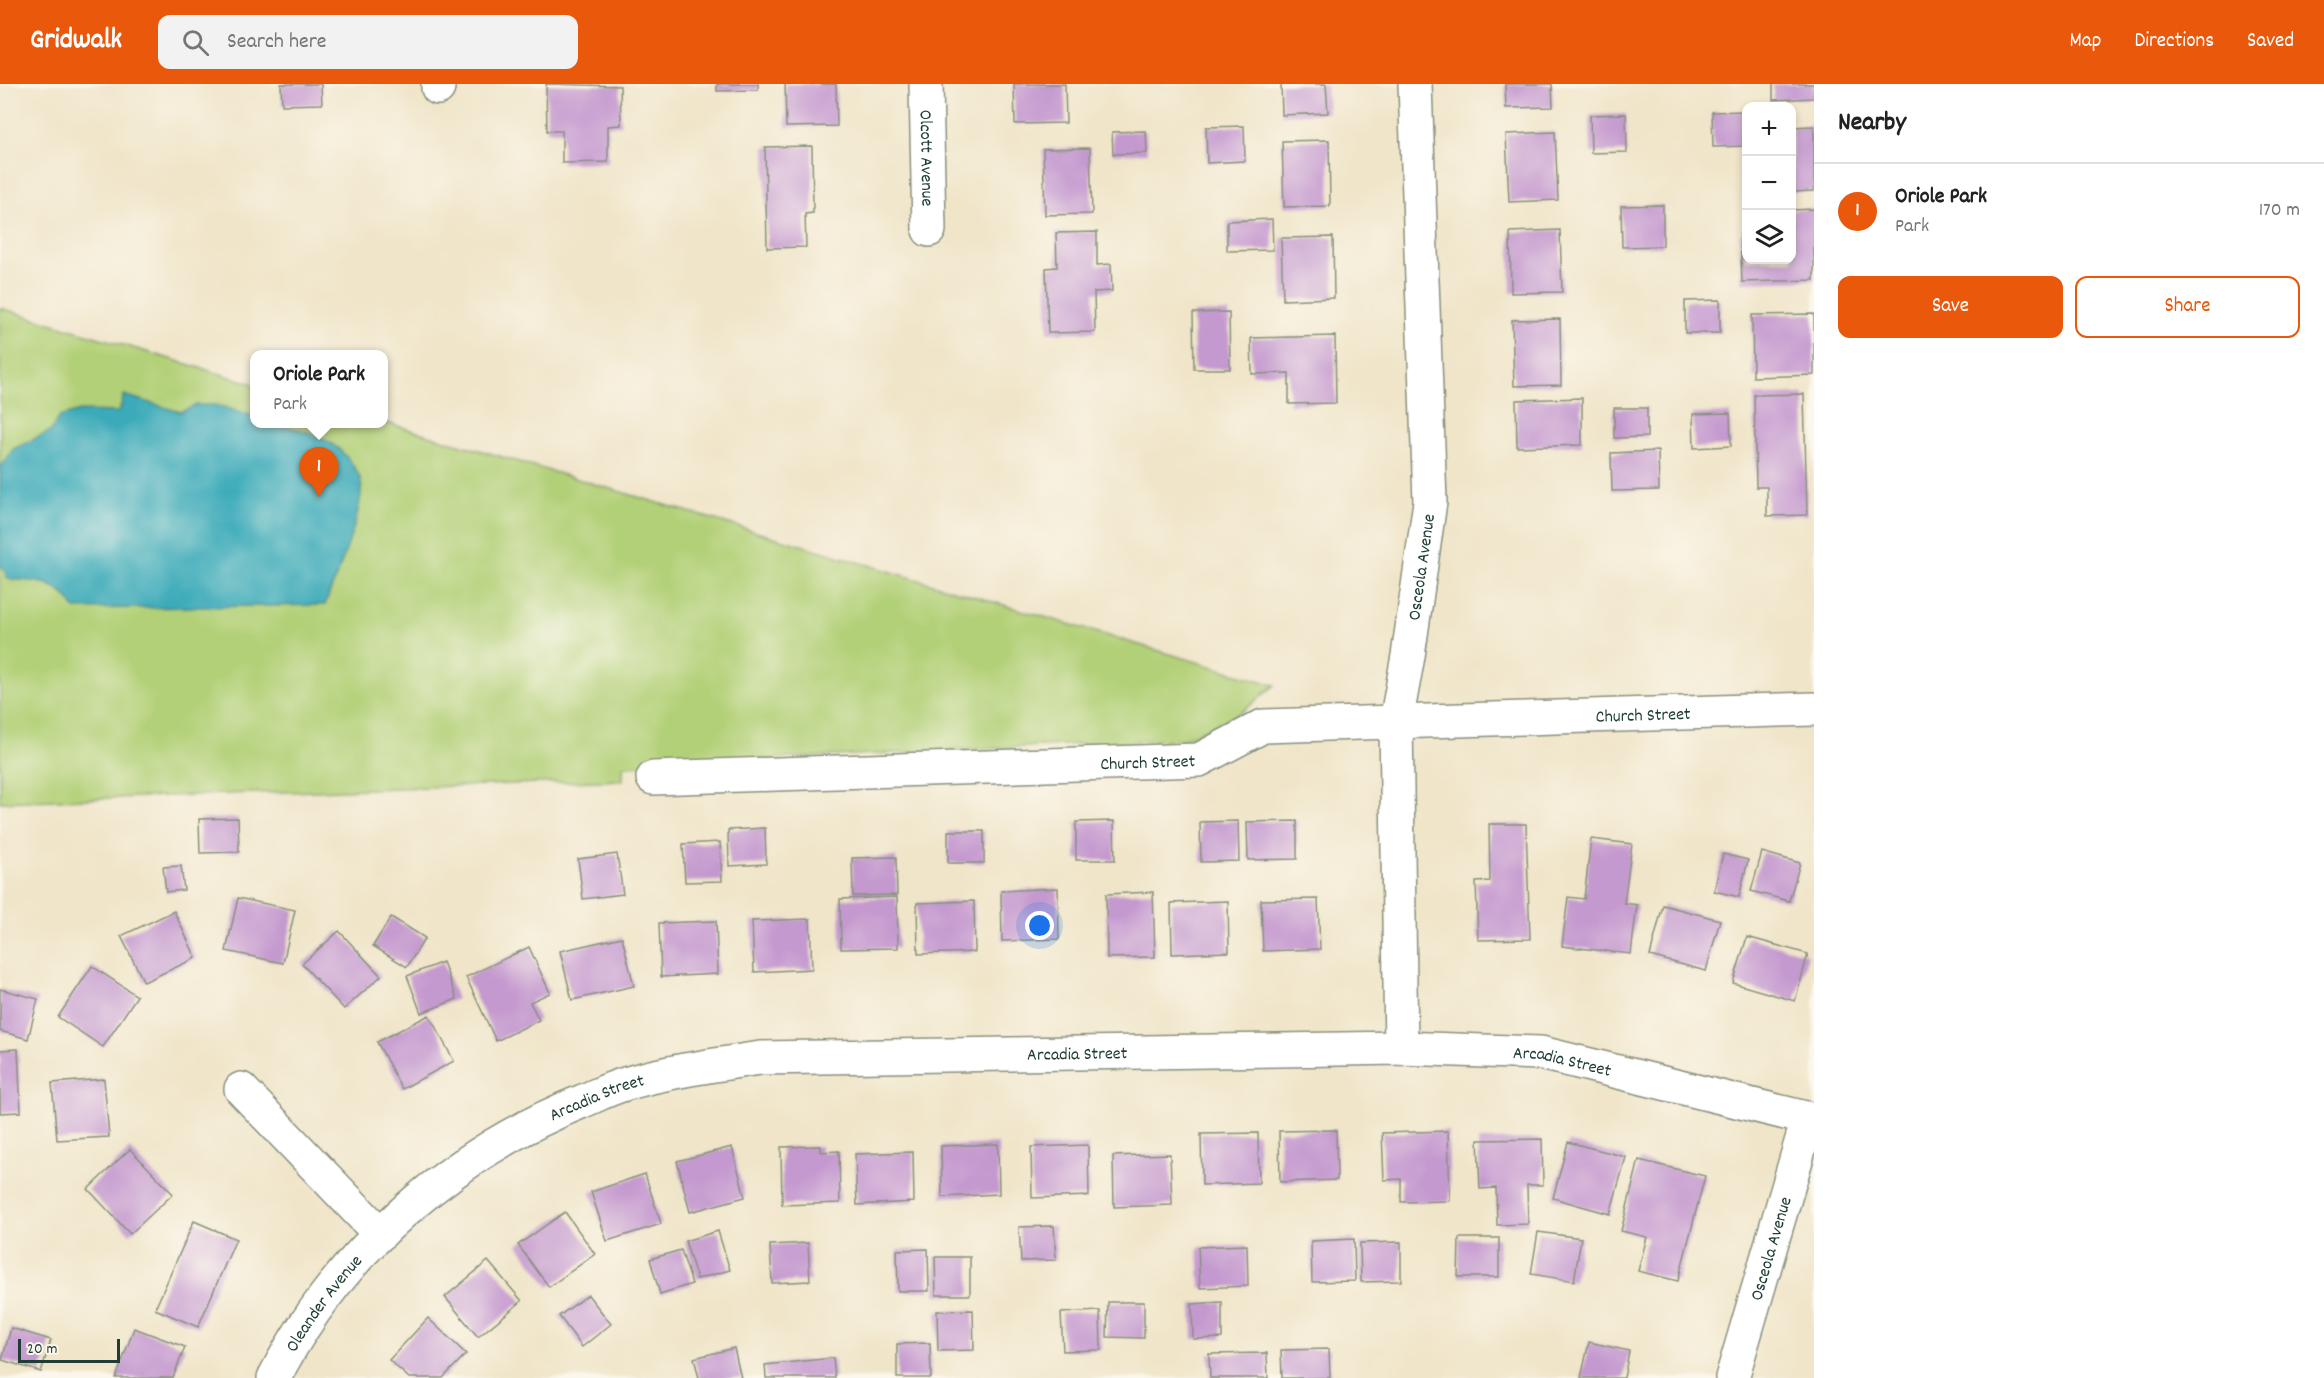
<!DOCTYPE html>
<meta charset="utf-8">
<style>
body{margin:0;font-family:Dekko,sans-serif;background:#f2f2f2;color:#222}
.controls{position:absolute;right:18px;top:18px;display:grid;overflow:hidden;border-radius:12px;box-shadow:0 3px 9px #0003}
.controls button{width:54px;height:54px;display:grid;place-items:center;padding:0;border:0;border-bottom:2px solid #e0e0e0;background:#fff;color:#222;font:30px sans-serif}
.scale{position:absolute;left:18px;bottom:15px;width:102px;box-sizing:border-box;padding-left:6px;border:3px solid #1f3d34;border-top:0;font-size:16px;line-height:21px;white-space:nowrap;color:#1f3d34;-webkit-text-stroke:4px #fbf7ec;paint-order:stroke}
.you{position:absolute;left:1040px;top:842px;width:21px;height:21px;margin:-15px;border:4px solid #fff;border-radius:50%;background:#1a73e8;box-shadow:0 0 0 9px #1a73e833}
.badge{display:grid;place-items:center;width:39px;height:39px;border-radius:50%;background:#ea580c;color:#fff;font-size:20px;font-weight:700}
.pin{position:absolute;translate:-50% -50px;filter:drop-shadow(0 2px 3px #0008)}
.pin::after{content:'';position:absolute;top:32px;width:21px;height:18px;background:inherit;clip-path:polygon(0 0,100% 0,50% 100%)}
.popup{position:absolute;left:250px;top:266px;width:138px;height:78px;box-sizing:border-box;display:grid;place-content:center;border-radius:12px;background:#fff;filter:drop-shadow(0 2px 4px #0005);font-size:20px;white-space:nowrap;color:#767676}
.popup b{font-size:22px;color:#222}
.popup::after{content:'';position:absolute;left:50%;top:100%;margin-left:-12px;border:12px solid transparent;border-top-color:#fff}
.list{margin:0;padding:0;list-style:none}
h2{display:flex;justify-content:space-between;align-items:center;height:78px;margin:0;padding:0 24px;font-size:26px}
h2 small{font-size:20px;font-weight:400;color:#767676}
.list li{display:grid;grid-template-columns:39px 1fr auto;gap:18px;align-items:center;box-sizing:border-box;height:96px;padding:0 24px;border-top:2px solid #e0e0e0}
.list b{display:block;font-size:22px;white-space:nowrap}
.list p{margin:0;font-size:20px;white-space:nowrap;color:#767676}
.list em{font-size:20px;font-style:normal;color:#767676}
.actions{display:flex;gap:12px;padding:18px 24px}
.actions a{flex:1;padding:14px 0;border:2px solid #ea580c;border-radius:12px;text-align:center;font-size:21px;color:#ea580c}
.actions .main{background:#ea580c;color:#fff}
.icon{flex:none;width:33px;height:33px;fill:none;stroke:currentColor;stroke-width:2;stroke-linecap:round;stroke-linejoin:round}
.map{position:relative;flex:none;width:1814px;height:1294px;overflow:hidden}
header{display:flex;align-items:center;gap:36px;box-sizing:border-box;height:84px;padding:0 30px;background:#ea580c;color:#fff}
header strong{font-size:28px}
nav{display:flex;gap:33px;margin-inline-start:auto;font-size:21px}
.search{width:420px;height:54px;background:#f2f2f2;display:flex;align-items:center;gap:15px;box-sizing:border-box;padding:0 21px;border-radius:12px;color:#767676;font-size:22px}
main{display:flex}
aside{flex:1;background:#fff}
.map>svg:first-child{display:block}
.green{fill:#b2d077;stroke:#688656;stroke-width:1.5}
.water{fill:#3baab9;stroke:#2d7476;stroke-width:1.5}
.building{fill:#c499cf}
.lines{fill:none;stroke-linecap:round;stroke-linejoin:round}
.minor-casing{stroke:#88917e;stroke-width:36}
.minor{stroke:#fff;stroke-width:33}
.labels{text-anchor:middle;stroke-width:6;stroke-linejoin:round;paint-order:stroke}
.street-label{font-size:18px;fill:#1f3d34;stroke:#fbf7ec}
</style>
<header>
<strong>Gridwalk</strong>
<div class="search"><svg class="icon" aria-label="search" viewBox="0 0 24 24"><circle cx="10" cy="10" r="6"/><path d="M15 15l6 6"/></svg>Search here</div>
<nav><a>Map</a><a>Directions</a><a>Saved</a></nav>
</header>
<main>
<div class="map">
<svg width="1814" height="1294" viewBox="0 0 1814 1294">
<rect width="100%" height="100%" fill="#fbf7ec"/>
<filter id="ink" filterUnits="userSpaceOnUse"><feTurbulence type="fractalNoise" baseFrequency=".0167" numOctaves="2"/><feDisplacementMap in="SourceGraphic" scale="12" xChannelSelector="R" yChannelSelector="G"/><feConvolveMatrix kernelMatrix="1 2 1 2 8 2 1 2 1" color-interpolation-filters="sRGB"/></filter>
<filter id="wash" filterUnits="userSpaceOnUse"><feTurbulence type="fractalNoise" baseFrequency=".008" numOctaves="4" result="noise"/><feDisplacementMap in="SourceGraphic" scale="24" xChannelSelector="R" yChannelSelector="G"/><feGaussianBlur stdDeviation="1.35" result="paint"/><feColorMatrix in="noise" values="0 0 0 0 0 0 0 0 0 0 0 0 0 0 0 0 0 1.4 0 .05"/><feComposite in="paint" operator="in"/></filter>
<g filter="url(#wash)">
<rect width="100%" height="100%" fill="#f0e5c9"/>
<path class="green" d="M0,224L254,300V340H383L384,338L1275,601L1239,630L1184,655L623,682V696L0,718Z"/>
<path class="water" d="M124,311L181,328L196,321H216L254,332V340C291,340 336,350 355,385C357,388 360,393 361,397C365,427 336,491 325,521L75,525C58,496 39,497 8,495L0,479V384L13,365L51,347L59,333L80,327L119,328Z"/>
<g id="blocks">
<g class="building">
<path d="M281,0H321L322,20L282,21Z"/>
<path d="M546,0L620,2L621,41L608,42V78L562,79V47H547Z"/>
<path d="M717,0H758V6L717,7Z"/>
<path d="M785,0H836L837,42L786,43Z"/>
<path d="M1014,0H1065L1066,39L1015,40Z"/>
<path d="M1281,0H1326L1328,29L1282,31Z"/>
<path d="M1505,0H1552L1553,23L1506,24Z"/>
<path d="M1773,0H1814V14L1773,16Z"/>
<path d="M1746,27V62L1713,63L1712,28Z"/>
<path d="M1626,30L1627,68L1591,69L1590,31Z"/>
<path d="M1244,42L1245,77L1207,79L1206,43Z"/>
<path d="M1814,42V107L1792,108V43Z"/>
<path d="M1146,47L1147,69L1113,70L1112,48Z"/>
<path d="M1555,48L1558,116L1509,118L1506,50Z"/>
<path d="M1329,56L1330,122L1284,123L1282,57Z"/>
<path d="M812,62L813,129L805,130L806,163L767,164L765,63Z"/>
<path d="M1090,64L1092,130L1045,131L1043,65Z"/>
<path d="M1663,121V162L1622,163L1621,122Z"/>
<path d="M1814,125V196L1742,198L1740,149H1746V176H1792V126Z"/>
<path d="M1272,135L1273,166L1227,167V137Z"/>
<path d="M1560,146L1562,208L1511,209L1510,148Z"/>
<path d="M1097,148V181L1111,180L1112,207L1094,208L1095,248L1048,249L1046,184L1057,183L1056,149Z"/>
<path d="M1333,153L1334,214L1283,216L1281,154Z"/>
<path d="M1720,216V249H1685V217Z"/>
<path d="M1229,228L1230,285H1194L1193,229Z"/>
<path d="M1814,230V291L1753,293L1752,231Z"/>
<path d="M1560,235L1561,301L1514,302L1512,236Z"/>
<path d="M1335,252L1336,319L1289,320V289L1252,290L1251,254Z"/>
<path d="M1804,310L1807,431L1767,432V403H1756L1754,311Z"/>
<path d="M1582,314V361L1517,363L1516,316Z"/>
<path d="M1614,324H1647V353L1614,354Z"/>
<path d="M1730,329L1731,362L1694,364L1693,330Z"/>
<path d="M1658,367L1659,406L1612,407L1611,369Z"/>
<path d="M238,734L239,768L200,769L199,735Z"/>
<path d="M1114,737L1115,776H1076V738Z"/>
<path d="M1238,737L1239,777L1201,778L1200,738Z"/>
<path d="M1297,737V775L1248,776L1247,738Z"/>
<path d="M1489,740H1526L1530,855L1478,856L1476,798L1490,797Z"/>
<path d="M765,744L766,780L729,782L728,746Z"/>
<rect x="948" y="747" width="36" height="32"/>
<path d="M1591,755L1632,760L1624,819L1637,821L1631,870L1562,862L1568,813L1584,815Z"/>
<path d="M720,758L722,797L685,798L683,760Z"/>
<path d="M1762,768L1800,779L1789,817L1751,807Z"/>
<path d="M617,770L623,810L583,815L578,775Z"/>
<path d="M1723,770L1748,776L1739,813L1714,807Z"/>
<path d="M896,773L897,811L853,812L852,774Z"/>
<path d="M181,782L184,806L166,808L163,783Z"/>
<path d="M1058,804L1059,855L1002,857L1001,807Z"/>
<path d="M1153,808L1155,873L1107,874L1106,810Z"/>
<path d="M897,813L898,864L841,865L840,815Z"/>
<path d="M238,814L295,826L283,879L226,867Z"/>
<path d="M1318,815L1320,865L1263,867L1261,816Z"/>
<path d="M974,817L975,868L918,870L917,819Z"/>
<path d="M1228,817L1229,868L1172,870L1171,819Z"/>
<path d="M1663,821L1720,836L1706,887L1650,872Z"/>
<path d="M174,827L196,874L144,898L121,852Z"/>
<path d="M391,833L425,854L407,883L373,862Z"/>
<path d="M810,835L812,885L754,888L752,837Z"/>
<path d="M716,837L718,890L661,893L659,839Z"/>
<path d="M339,847L381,892L344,925L302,880Z"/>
<path d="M622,853L634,902L572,916L560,867Z"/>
<path d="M1747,853L1808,870L1795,917L1733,899Z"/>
<path d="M529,863L550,909L530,918L539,936L496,957L466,893Z"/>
<path d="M443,878L457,915L421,929L407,892Z"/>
<path d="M92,882L137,912L103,963L58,933Z"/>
<path d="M0,905L38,915L28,955L0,947Z"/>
<path d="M429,931L454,977L402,1005L377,958Z"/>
<path d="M18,965L21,1028L0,1029V966Z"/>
<path d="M104,995L109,1053L57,1056L52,999Z"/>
<path d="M1336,1046L1337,1096L1280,1098L1279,1047Z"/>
<path d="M1448,1047L1450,1117L1401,1118V1095L1384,1096L1382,1049Z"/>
<path d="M1258,1049L1259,1099L1202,1101L1201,1050Z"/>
<path d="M1542,1055L1543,1101H1527L1528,1140L1497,1141L1496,1104L1480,1105L1478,1056Z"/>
<path d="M1568,1058L1626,1073L1610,1130L1553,1114Z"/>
<path d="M998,1060L999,1110L942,1113L941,1062Z"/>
<path d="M1088,1061L1089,1112L1032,1114L1031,1063Z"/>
<path d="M821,1062V1068L839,1067L840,1119L782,1121L781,1063Z"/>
<path d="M732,1063L745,1113L690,1128L677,1077Z"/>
<path d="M130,1065L173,1110L130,1150L88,1105Z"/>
<path d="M913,1068L914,1118L857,1121L855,1070Z"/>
<path d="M1170,1070L1172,1121L1114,1123L1113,1072Z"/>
<path d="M1639,1076L1705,1092L1678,1197L1638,1187L1647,1153L1621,1147Z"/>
<path d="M645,1090L661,1140L607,1157L591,1108Z"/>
<path d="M565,1128L595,1170L549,1203L518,1161Z"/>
<path d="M194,1137L236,1155L198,1243L155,1225Z"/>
<path d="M1054,1142L1056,1176L1021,1177L1019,1143Z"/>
<path d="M718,1147L730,1186L697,1195L685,1157Z"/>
<path d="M1538,1148L1581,1154L1574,1197L1531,1190Z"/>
<path d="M1459,1154H1499V1193H1458Z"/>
<path d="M1354,1155L1355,1197L1312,1198L1311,1157Z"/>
<path d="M1401,1158V1197L1361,1198L1360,1159Z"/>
<path d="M808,1159L810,1197L772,1199L770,1161Z"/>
<path d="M1247,1161L1248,1202L1200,1204L1198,1163Z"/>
<path d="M928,1165L929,1207H898L897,1166Z"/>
<path d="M681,1166L692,1200L660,1210L650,1175Z"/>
<path d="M935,1173H970V1211H936Z"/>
<path d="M488,1177L522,1217L478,1253L445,1213Z"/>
<path d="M588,1211L611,1240L582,1263L559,1232Z"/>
<path d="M1108,1218H1144V1254L1107,1253Z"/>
<path d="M1222,1218V1254L1193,1255L1192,1220Z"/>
<path d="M973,1226L974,1266L938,1267L937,1227Z"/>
<path d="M1100,1227L1101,1266L1063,1267L1061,1229Z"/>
<path d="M428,1234L466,1270L443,1294H409L389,1276Z"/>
<path d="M11,1244L51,1256L41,1288L2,1276Z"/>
<path d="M134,1244L185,1263L173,1294H116Z"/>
<path d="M1589,1258L1629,1267L1624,1294H1581Z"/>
<path d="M930,1259L931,1294H897V1260Z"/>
<path d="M734,1264L741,1294H699L694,1274Z"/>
<path d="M1329,1265L1330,1294H1282L1281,1266Z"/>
<path d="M1267,1269L1268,1294H1210L1209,1270Z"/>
<path d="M833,1274L835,1294H766L765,1281Z"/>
</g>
</g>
</g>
<g filter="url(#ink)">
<use href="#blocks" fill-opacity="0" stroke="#88917e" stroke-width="1.5"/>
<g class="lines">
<g class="minor-casing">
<g id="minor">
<path d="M438,0V4"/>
<path id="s1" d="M926,0L929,146"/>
<path id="s2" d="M653,694L1199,676L1263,642L1814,625"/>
<path id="s3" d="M1401,964L1396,638L1408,572L1430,418L1415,0"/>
<path d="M241,1005L380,1150"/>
<path id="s4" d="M274,1294C338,1168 453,1069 583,1017C597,1011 611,1004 625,1000C669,987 714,981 760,974L1401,964L1541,969L1814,1036"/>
<path id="s5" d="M1732,1294L1808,1035"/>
</g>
</g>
<use href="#minor" class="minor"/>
</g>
</g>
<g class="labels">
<g class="street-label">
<text dy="6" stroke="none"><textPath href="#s1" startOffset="74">Olcott Avenue</textPath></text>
<text dy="6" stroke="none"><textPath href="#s3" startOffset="483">Osceola Avenue</textPath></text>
<text dy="6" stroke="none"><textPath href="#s2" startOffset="999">Church Street</textPath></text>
<text dy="6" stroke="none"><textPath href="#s2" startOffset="495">Church Street</textPath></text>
<text dy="6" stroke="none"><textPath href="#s4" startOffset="924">Arcadia Street</textPath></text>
<text dy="6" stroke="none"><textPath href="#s4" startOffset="1410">Arcadia Street</textPath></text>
<text dy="6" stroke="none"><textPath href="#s4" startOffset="438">Arcadia Street</textPath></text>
<text dy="6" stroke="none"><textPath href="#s5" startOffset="135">Osceola Avenue</textPath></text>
<text dy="6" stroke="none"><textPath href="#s4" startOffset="90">Oleander Avenue</textPath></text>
</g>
</g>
</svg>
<div class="controls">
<button>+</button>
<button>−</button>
<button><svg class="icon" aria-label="layers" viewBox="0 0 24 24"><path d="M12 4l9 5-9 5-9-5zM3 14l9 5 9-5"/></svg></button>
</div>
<div class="scale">20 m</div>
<div class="you"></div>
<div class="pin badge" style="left:319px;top:413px">1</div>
<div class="popup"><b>Oriole Park</b>Park</div>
</div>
<aside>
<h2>Nearby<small></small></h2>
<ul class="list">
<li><span class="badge">1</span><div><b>Oriole Park</b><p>Park</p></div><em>170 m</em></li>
</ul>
<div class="actions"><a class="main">Save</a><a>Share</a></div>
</aside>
</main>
